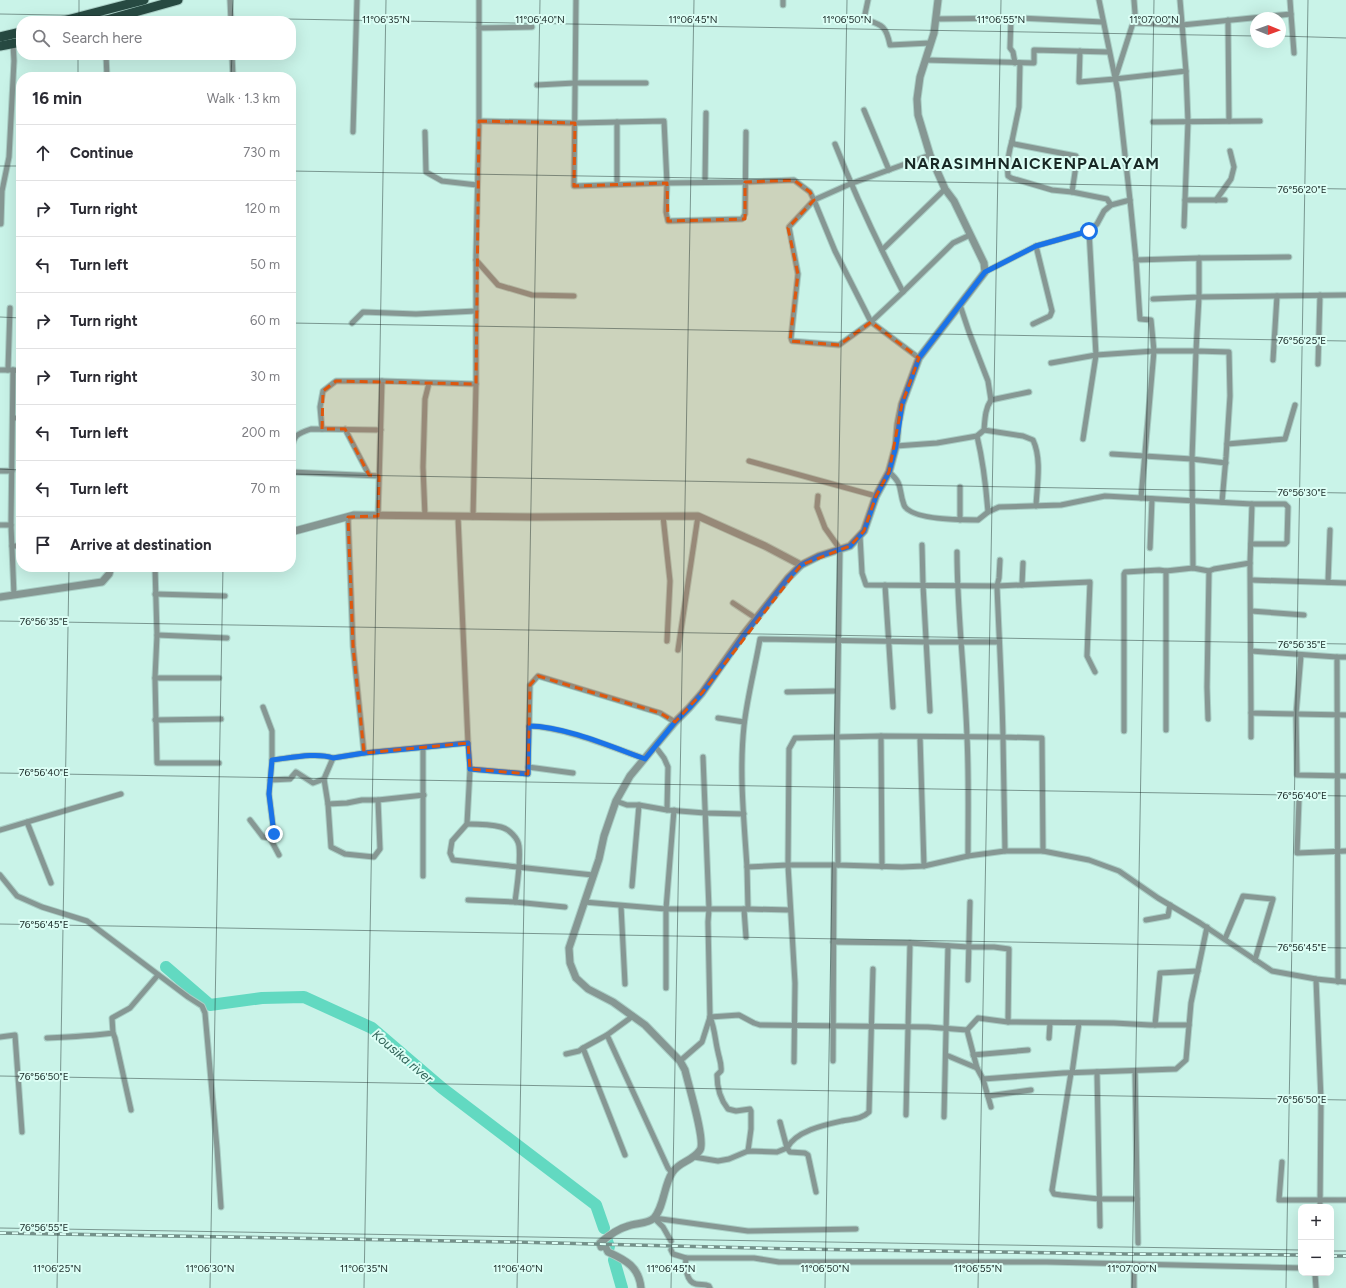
<!DOCTYPE html>
<meta charset="utf-8">
<style>
body{margin:0;font-family:Figtree,sans-serif;background:#f2f2f3;color:#2b2b33}
.controls{position:absolute;right:12px;bottom:12px;display:grid;overflow:hidden;border-radius:8px;box-shadow:0 4px 16px #0002}
.controls button{width:36px;height:36px;display:grid;place-items:center;padding:0;border:0;border-bottom:1px solid #e1e1e2;background:#fff;color:#2b2b33;font:20px sans-serif}
.compass{position:absolute;left:1250px;top:12px;width:36px;height:36px;border-radius:50%;background:#fff;box-shadow:0 4px 16px #0002;rotate:91deg}
.stop{position:absolute;width:12px;height:12px;margin:-9px;border:3px solid #1a73e8;border-radius:50%;background:#fff}
.stop.end{background:#1a73e8;border-color:#fff;box-shadow:0 1px 4px #0008}
.list{margin:0;padding:0;list-style:none}
h2{display:flex;justify-content:space-between;align-items:center;height:52px;margin:0;padding:0 16px;font-size:17px}
h2 small{font-size:13px;font-weight:400;color:#7c7c81}
.list li{display:grid;grid-template-columns:26px 1fr auto;gap:12px;align-items:center;box-sizing:border-box;height:56px;padding:0 16px;border-top:1px solid #e1e1e2}
.list b{display:block;font-size:15px;white-space:nowrap}
.list em{font-size:13px;font-style:normal;color:#7c7c81}
.icon{flex:none;width:22px;height:22px;fill:none;stroke:currentColor;stroke-width:2;stroke-linecap:round;stroke-linejoin:round}
.map{position:relative;flex:none;width:1346px;height:1288px;overflow:hidden}
.search{position:absolute;background:#fff;box-shadow:0 4px 16px #0002;left:16px;top:16px;width:280px;height:44px;display:flex;align-items:center;gap:10px;box-sizing:border-box;padding:0 14px;border-radius:16px;color:#7c7c81;font-size:15px}
.panel{position:absolute;background:#fff;box-shadow:0 4px 16px #0002;left:16px;top:72px;width:280px;height:500px;border-radius:16px}
.map>svg:first-child{display:block}
.lines{fill:none;stroke-linecap:round;stroke-linejoin:round}
.river{stroke:#62d9c1;stroke-width:12}
.minor-casing{stroke:#a9cec5;stroke-width:7}
.tertiary-casing{stroke:#a9cec5;stroke-width:9}
.trunk-casing{stroke:#a9cec5;stroke-width:11}
.minor{stroke:#869793;stroke-width:5}
.tertiary{stroke:#869793;stroke-width:7}
.trunk{stroke:#274a42;stroke-width:9}
.rail-casing{stroke:#74918a;stroke-width:3.5}
.rail{stroke:#dcfef5;stroke-width:2;stroke-dasharray:6;stroke-linecap:butt}
.route{stroke:#1a73e8;stroke-width:5}
.marked{fill:#de570d;fill-opacity:0.2;stroke:#de570d;stroke-width:3;stroke-dasharray:8 5;stroke-linejoin:round}
.ticks{fill:none;stroke:#182825;stroke-width:1;stroke-opacity:0.45}
.labels{text-anchor:middle;stroke-width:4;stroke-linejoin:round;paint-order:stroke}
.water-label{font-size:13px;font-style:italic;fill:#306257;stroke:#dcfef5}
.district-label{font-size:16px;font-weight:bold;letter-spacing:1px;fill:#182825;stroke:#dcfef5}
.ticks-label{font-size:10px;text-anchor:middle;fill:#182825;stroke:#dcfef5;stroke-width:4;stroke-linejoin:round;paint-order:stroke}
</style>
<div class="map">
<svg width="1346" height="1288" viewBox="0 0 1346 1288">
<rect width="100%" height="100%" fill="#c9f3e8"/>
<g class="lines">
<g class="river">
<path d="M166,967L210,1005L262,998L304,997L372,1028L442,1088L596,1205L604,1228"/>
<path d="M607,1241L609,1247"/>
<path d="M614,1260L622,1288"/>
</g>
<g class="minor-casing">
<g id="minor">
<path d="M230,0L231,21"/>
<path d="M576,0L574,186L667,183L745,182L794,180L810,192L814,200L850,184L930,155"/>
<path d="M868,0L864,19C882,25 886,25 890,45L930,43"/>
<path d="M1180,0L1186,71L1188,122L1184,226"/>
<path d="M783,5V0"/>
<path d="M1291,14L1294,53"/>
<path d="M1011,18L1010,48L1013,52L1015,63"/>
<path d="M936,19L1019,18L1103,22"/>
<path d="M1228,20L1229,121"/>
<path d="M1133,23L1182,25L1291,14L1290,0"/>
<path d="M479,28L532,27"/>
<path d="M1080,51L1079,82L1115,79L1133,23L1135,13L1134,0"/>
<path d="M106,55L107,77"/>
<path d="M232,55L233,77"/>
<path d="M925,60L1034,63V50L1109,52"/>
<path d="M1020,63L1019,107L1012,141L1014,144L1076,156L1077,159L1072,192"/>
<path d="M1115,79L1186,71"/>
<path d="M537,85L575,83H646"/>
<path d="M864,110L889,170"/>
<path d="M479,121L575,123L664,121L667,183L666,212L668,221L742,219L745,214L746,132"/>
<path d="M617,122V184"/>
<path d="M1153,122L1260,121"/>
<path d="M353,132L357,0"/>
<path d="M425,132L426,172L442,181L477,185"/>
<path d="M1012,141C1009,151 1007,165 1008,176L1011,178L1052,190L1072,192L1107,199L1111,205"/>
<path d="M835,144C855,195 878,244 903,292"/>
<path d="M705,182L706,113"/>
<path d="M1130,200L1136,260L1199,258V297L1153,299"/>
<path d="M1185,200H1225"/>
<path d="M1216,200L1231,179L1234,167L1230,151"/>
<path d="M1,224L2,191L9,157L14,61L13,44"/>
<path d="M1089,231L1096,355L1154,351H1196L1199,297L1346,295"/>
<path d="M882,250L945,189"/>
<path d="M1199,258L1289,257"/>
<path d="M476,260L498,285L532,295L574,296"/>
<path d="M985,272L1036,246L1089,231L1097,224L1104,211L1111,205L1130,200L1118,92L1099,0"/>
<path d="M352,323L363,312L416,314L476,311"/>
<path d="M1033,324L1050,316L1052,311L1036,246"/>
<path d="M919,358L871,322L835,251L814,200L789,227L798,274L791,338L792,341L839,345L871,322L903,292L953,243L970,235"/>
<path d="M1273,360L1277,296"/>
<path d="M1051,363L1096,355L1083,439"/>
<path d="M1318,364L1320,295"/>
<path d="M0,370H13L11,525L14,595"/>
<path d="M8,370L10,308"/>
<path d="M13,370L21,371"/>
<path d="M991,400L1029,392"/>
<path d="M13,418H21"/>
<path d="M322,429L320,407L323,391L336,381H382"/>
<path d="M345,429L369,475"/>
<path d="M984,430L1023,436L1033,440C1042,459 1037,485 1036,506"/>
<path d="M977,436C983,461 986,486 988,512"/>
<path d="M1227,444L1285,439L1295,405"/>
<path d="M896,446L937,443L977,436L984,430C985,419 985,409 991,400L988,381L969,332L960,305"/>
<path d="M291,451C294,435 296,434 311,429L381,430"/>
<path d="M1112,454L1192,459L1226,463"/>
<path d="M749,461L876,496"/>
<path d="M0,471H12"/>
<path d="M291,472L379,476"/>
<path d="M889,472C904,485 898,489 904,505C910,520 963,520 978,520L988,512L999,507L1061,505L1105,496L1141,498L1154,351L1151,320L1140,319L1136,260"/>
<path d="M818,496L817,507L825,528L840,549L837,736L838,865L902,867L924,866L968,856L1005,851H1043L1042,738L1003,737C1002,687 999,636 997,586L866,585L862,573L860,536"/>
<path d="M1141,498L1252,504L1250,563L1251,713L1346,715"/>
<path d="M378,516L382,381L476,384"/>
<path d="M425,516L423,467L425,399L429,383"/>
<path d="M663,516L670,581L667,641"/>
<path d="M348,517L353,646L364,753"/>
<path d="M458,517L468,743L470,769L528,774L530,685L538,676L660,713L675,722"/>
<path d="M473,517L476,384V255L479,121V0"/>
<path d="M960,520V487"/>
<path d="M0,525H11"/>
<path d="M1251,544H1285L1287,542L1288,507L1285,504H1252"/>
<path d="M922,545L923,585L930,711"/>
<path d="M12,546H21"/>
<path d="M1150,548L1152,499"/>
<path d="M957,552C957,614 965,675 967,737C969,777 968,816 968,856"/>
<path d="M1000,560L999,578L997,586L1090,582L1087,656L1095,672"/>
<path d="M155,567L157,635L155,678L157,763H219"/>
<path d="M1193,568L1192,459L1196,351L1229,352L1230,396L1226,457L1222,502"/>
<path d="M1166,571V730"/>
<path d="M1251,580L1346,583"/>
<path d="M1328,582L1330,530"/>
<path d="M885,585L893,707"/>
<path d="M1022,585L1023,563"/>
<path d="M155,594L225,596"/>
<path d="M733,603L757,619"/>
<path d="M1251,611L1304,615"/>
<path d="M157,635L227,638"/>
<path d="M678,650L698,516"/>
<path d="M1251,651L1337,657L1338,982"/>
<path d="M1301,655L1296,714L1297,775L1346,776"/>
<path d="M1337,657H1346"/>
<path d="M155,678H219"/>
<path d="M787,692L837,691"/>
<path d="M263,707L272,731V760L269,794L274,834L270,838"/>
<path d="M1251,713V737"/>
<path d="M718,718L744,722"/>
<path d="M1208,719L1207,687L1209,571"/>
<path d="M155,720L221,719"/>
<path d="M529,726C564,727 612,747 645,759"/>
<path d="M1124,731V574L1125,572L1159,570L1166,571L1193,568L1209,571L1214,569L1250,563"/>
<path d="M881,736L882,867"/>
<path d="M920,737L924,866"/>
<path d="M655,746L664,758L668,767L667,810"/>
<path d="M333,758L324,779L328,804L331,847L345,854L374,857L380,849L378,800"/>
<path d="M272,760C290,758 316,752 333,758L364,753L468,743"/>
<path d="M528,767L573,773"/>
<path d="M470,769L467,824L452,841L450,853L453,860L593,875"/>
<path d="M270,780L290,779L296,772L313,783L324,779"/>
<path d="M1299,800L1297,853L1346,851"/>
<path d="M616,801L627,805H639L667,810L705,813L744,814"/>
<path d="M328,804L347,803L362,800H378L424,795"/>
<path d="M250,820L263,837L270,838L279,855"/>
<path d="M27,822L51,883"/>
<path d="M467,824C478,824 490,824 501,827C509,829 518,838 519,846C521,863 517,885 515,902"/>
<path d="M0,830L121,794"/>
<path d="M1043,851L1089,860L1119,871L1158,898L1200,923L1272,971L1316,979L1346,982"/>
<path d="M838,865H788L747,867C744,820 739,773 744,726C747,698 755,668 760,639L927,642H999"/>
<path d="M0,875L17,896L42,907L87,921L188,997L202,1006L205,1013L217,1148L221,1207"/>
<path d="M423,876V748"/>
<path d="M632,886L639,805"/>
<path d="M468,900L515,902L565,907"/>
<path d="M584,902L666,909H748L747,867"/>
<path d="M621,906L625,984"/>
<path d="M744,909L746,937"/>
<path d="M748,909L790,910"/>
<path d="M1146,920L1168,916L1170,905"/>
<path d="M1225,939L1243,896L1273,899L1255,960"/>
<path d="M833,942L910,943L968,947H994L1009,949L1008,1022L1114,1023L1150,1025H1189"/>
<path d="M1316,979L1321,1100L1320,1207"/>
<path d="M968,980L970,902"/>
<path d="M666,988V909L674,810"/>
<path d="M633,1016L607,1035L668,1168L672,1173"/>
<path d="M710,1017L739,1015L754,1023L760,1025L928,1027L967,1030L977,1068L983,1079L1063,1073L1176,1069L1186,1060L1191,1003L1207,927"/>
<path d="M710,1017C715,1029 715,1040 718,1052C719,1058 722,1064 721,1071L717,1075C717,1087 720,1099 728,1109L736,1111L750,1109L751,1111V1129L748,1151"/>
<path d="M1155,1025L1160,973L1198,971"/>
<path d="M967,1030L978,1018L1008,1022"/>
<path d="M0,1037L15,1035L22,1132"/>
<path d="M47,1038C69,1037 90,1036 113,1033"/>
<path d="M1049,1038L1050,1023"/>
<path d="M583,1048L625,1155"/>
<path d="M566,1054L579,1051L583,1048L607,1035"/>
<path d="M946,1055L977,1068"/>
<path d="M973,1055L1028,1050"/>
<path d="M680,1061L702,1042L710,1017L708,922L709,909L703,757"/>
<path d="M833,1061L834,865"/>
<path d="M794,1062L795,983L788,865L789,749L795,738L881,736L1003,737L1005,851"/>
<path d="M1135,1071L1138,1243"/>
<path d="M1097,1072L1100,1226"/>
<path d="M1071,1073L1052,1190L1054,1194L1061,1195L1099,1199H1137"/>
<path d="M1072,1073L1079,1023"/>
<path d="M983,1079L991,1107"/>
<path d="M988,1096L1031,1090"/>
<path d="M131,1110L115,1038L113,1033L112,1018L130,1008L158,975"/>
<path d="M906,1115L910,943"/>
<path d="M944,1117L948,946"/>
<path d="M780,1122L787,1148L790,1152L805,1153L808,1155L816,1192"/>
<path d="M694,1157L718,1161L729,1159L748,1151L777,1152L787,1148C796,1131 824,1125 842,1121C852,1119 862,1119 869,1112L873,969"/>
<path d="M1282,1162L1279,1200H1346"/>
<path d="M654,1218L663,1227L671,1241"/>
<path d="M652,1219L654,1218L748,1231L856,1229"/>
<path d="M671,1250L673,1254L686,1258H754L779,1262H1047L1134,1264"/>
<path d="M686,1258C685,1266 686,1282 696,1284C701,1285 705,1284 709,1286L710,1288"/>
<path d="M1314,1273L1315,1274L1316,1288"/>
<path d="M1134,1288V1264L1301,1268"/>
</g>
</g>
<g class="tertiary-casing">
<g id="tertiary">
<path d="M291,532L354,515L532,517L698,516L765,546L801,565"/>
<path d="M0,597L102,582L109,574L111,567"/>
<path d="M601,1247L600,1243C608,1236 617,1229 628,1226C635,1223 648,1224 654,1218C664,1207 664,1185 672,1173C679,1161 692,1162 700,1150C706,1141 688,1084 685,1070L680,1061L645,1025L613,1002L588,989L576,978L570,963L569,948L599,859L604,836L616,801L630,776L675,722L689,708L702,693L743,635L788,578L801,565L819,556L850,546L864,531L876,496L889,472L896,446L898,424L902,404L919,358L985,272L984,263L954,201L945,189L930,155L918,115L917,99L920,77L934,33L938,0"/>
<path d="M606,1248L608,1252C626,1260 639,1267 641,1288"/>
</g>
</g>
<g class="trunk-casing">
<g id="trunk">
<path d="M63,21L144,0"/>
<path d="M103,21L178,0"/>
<path d="M0,37L21,32"/>
<path d="M0,46L21,42"/>
</g>
</g>
<use href="#minor" class="minor"/>
<use href="#tertiary" class="tertiary"/>
<use href="#trunk" class="trunk"/>
<g class="rail-casing">
<g id="rail">
<path d="M0,1233L515,1242L796,1249L1127,1254L1301,1255"/>
<path d="M1331,1256H1346"/>
</g>
</g>
<use href="#rail" class="rail"/>
</g>
<g class="lines">
<path class="route" d="M274,834L269,794L272,760C290,758 317,752 333,758L364,753L468,743L470,769L528,774L529,726C564,726 612,747 645,759L675,722L689,708L702,693L744,635L788,578L801,565L819,556L850,546L864,531L876,496L889,472L896,446L902,404L919,358L985,272L1036,246L1089,231"/>
</g>
<path class="marked" d="M479,121L575,123L574,186L667,183L668,221L745,219V182L794,180L810,192L814,200L788,228L798,274L790,341L839,345L871,322L919,358L902,404L889,472L876,496L864,531L850,546L801,565L702,693L675,722L660,713L538,676L530,685L528,774L470,769L468,743L364,753L353,646L348,517L378,516L379,476L369,475L345,429H322L323,391L336,381L476,384Z"/>
<path class="ticks" d="M0,14L1256,36M79,21V0M232,21L233,0M1280,36L1346,38M78,77V55M231,77L232,55M0,166H21M291,171L1346,189M0,317L21,318M291,323L1346,341M0,469L21,470M291,474L1346,493M0,621L1346,644M0,773L1346,796M0,924L1346,948M0,1076L1346,1100M0,1228L1301,1250M1331,1251H1346M57,1288L69,567M210,1288L223,567M364,1288L386,0M517,1288L540,0M671,1288L694,0M825,1288L847,0M978,1288L1001,0M1132,1288L1154,0M1286,1288L1308,0"/>
<g class="labels">
<g class="water-label">
<text transform="translate(403 1056) rotate(40)" y="5">Kousika river</text>
</g>
<g class="district-label">
<text x="1032" y="169">NARASIMHNAICKENPALAYAM</text>
</g>
</g>
<g class="ticks-label">
<text x="386" y="23">11°06'35"N</text>
<text x="540" y="23">11°06'40"N</text>
<text x="693" y="23">11°06'45"N</text>
<text x="847" y="23">11°06'50"N</text>
<text x="1001" y="23">11°06'55"N</text>
<text x="1154" y="23">11°07'00"N</text>
<text x="1302" y="193">76°56'20"E</text>
<text x="1302" y="344">76°56'25"E</text>
<text x="1302" y="496">76°56'30"E</text>
<text x="44" y="625">76°56'35"E</text>
<text x="1302" y="648">76°56'35"E</text>
<text x="44" y="776">76°56'40"E</text>
<text x="1302" y="799">76°56'40"E</text>
<text x="44" y="928">76°56'45"E</text>
<text x="1302" y="951">76°56'45"E</text>
<text x="44" y="1080">76°56'50"E</text>
<text x="1302" y="1103">76°56'50"E</text>
<text x="44" y="1231">76°56'55"E</text>
<text x="57" y="1272">11°06'25"N</text>
<text x="210" y="1272">11°06'30"N</text>
<text x="364" y="1272">11°06'35"N</text>
<text x="518" y="1272">11°06'40"N</text>
<text x="671" y="1272">11°06'45"N</text>
<text x="825" y="1272">11°06'50"N</text>
<text x="978" y="1272">11°06'55"N</text>
<text x="1132" y="1272">11°07'00"N</text>
</g>
</svg>
<div class="controls">
<button>+</button>
<button>−</button>
</div>
<svg class="compass" viewBox="-18 -18 36 36"><path d="M0-13l5 13h-10z" fill="#e53935"/><path d="M0 13l5-13h-10z" fill="#7c7c81"/></svg>
<div class="stop" style="left:1089px;top:231px"></div>
<div class="stop end" style="left:274px;top:834px"></div>
<div class="search"><svg class="icon" aria-label="search" viewBox="0 0 24 24"><circle cx="10" cy="10" r="6"/><path d="M15 15l6 6"/></svg>Search here</div>
<section class="panel">
<h2>16 min<small>Walk · 1.3 km</small></h2>
<ul class="list">
<li><svg class="icon" aria-label="ahead" viewBox="0 0 24 24"><path d="M12 20V5M6 11l6-6 6 6"/></svg><div><b>Continue</b></div><em>730 m</em></li>
<li><svg class="icon" aria-label="right" viewBox="0 0 24 24"><path d="M7 20v-9h11M14 6l5 5-5 5"/></svg><div><b>Turn right</b></div><em>120 m</em></li>
<li><svg class="icon" aria-label="left" viewBox="0 0 24 24"><path d="M17 20v-9H6M10 6l-5 5 5 5"/></svg><div><b>Turn left</b></div><em>50 m</em></li>
<li><svg class="icon" aria-label="right" viewBox="0 0 24 24"><path d="M7 20v-9h11M14 6l5 5-5 5"/></svg><div><b>Turn right</b></div><em>60 m</em></li>
<li><svg class="icon" aria-label="right" viewBox="0 0 24 24"><path d="M7 20v-9h11M14 6l5 5-5 5"/></svg><div><b>Turn right</b></div><em>30 m</em></li>
<li><svg class="icon" aria-label="left" viewBox="0 0 24 24"><path d="M17 20v-9H6M10 6l-5 5 5 5"/></svg><div><b>Turn left</b></div><em>200 m</em></li>
<li><svg class="icon" aria-label="left" viewBox="0 0 24 24"><path d="M17 20v-9H6M10 6l-5 5 5 5"/></svg><div><b>Turn left</b></div><em>70 m</em></li>
<li><svg class="icon" aria-label="arrive" viewBox="0 0 24 24"><path d="M6 21V4h12l-3 4 3 4H6"/></svg><div><b>Arrive at destination</b></div></li>
</ul>
</section>
</div>
